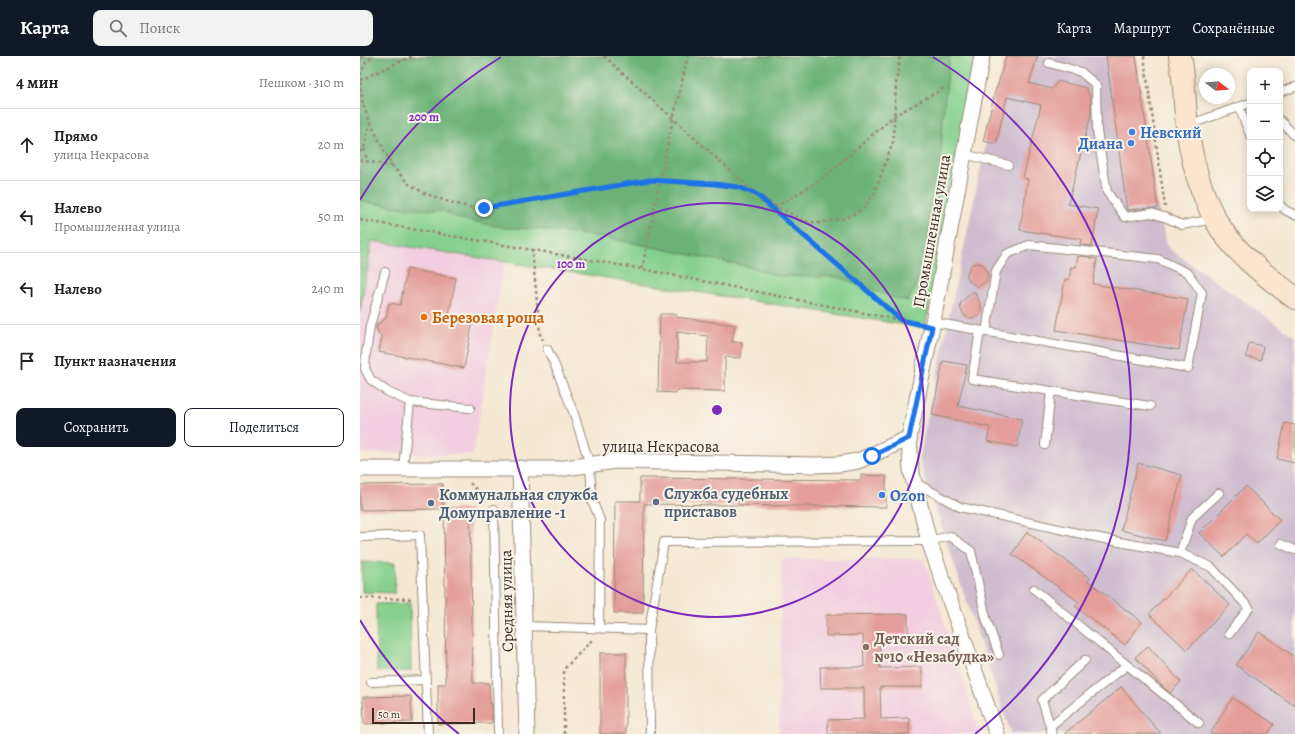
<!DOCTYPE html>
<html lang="ru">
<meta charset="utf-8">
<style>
body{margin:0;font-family:Alegreya,serif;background:#f2f2f2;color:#222}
.controls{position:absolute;right:12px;top:12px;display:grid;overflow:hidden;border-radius:8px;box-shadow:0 2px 10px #0003}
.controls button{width:36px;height:36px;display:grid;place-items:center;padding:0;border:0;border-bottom:1px solid #e0e0e0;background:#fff;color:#222;font:20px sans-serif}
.compass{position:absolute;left:839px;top:12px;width:36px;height:36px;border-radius:50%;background:#fff;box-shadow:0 2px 10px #0003;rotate:106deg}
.scale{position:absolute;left:12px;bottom:10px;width:103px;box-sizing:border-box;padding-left:4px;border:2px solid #3b2a1e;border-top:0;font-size:11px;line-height:14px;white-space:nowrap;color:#3b2a1e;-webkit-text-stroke:3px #f7f3e8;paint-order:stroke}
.stop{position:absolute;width:12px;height:12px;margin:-9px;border:3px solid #1a73e8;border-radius:50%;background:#fff}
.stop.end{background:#1a73e8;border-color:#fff;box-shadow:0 1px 4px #0008}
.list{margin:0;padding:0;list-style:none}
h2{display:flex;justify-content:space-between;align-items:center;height:52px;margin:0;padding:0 16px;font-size:17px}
h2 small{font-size:13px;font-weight:400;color:#767676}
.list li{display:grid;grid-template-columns:26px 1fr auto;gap:12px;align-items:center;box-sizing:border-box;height:72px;padding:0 16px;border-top:1px solid #e0e0e0}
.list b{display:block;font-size:15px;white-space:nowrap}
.list p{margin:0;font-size:13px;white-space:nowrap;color:#767676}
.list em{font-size:13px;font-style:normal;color:#767676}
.actions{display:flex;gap:8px;padding:12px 16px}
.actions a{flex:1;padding:9px 0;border:1px solid #111827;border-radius:8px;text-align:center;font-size:14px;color:#111827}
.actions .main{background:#111827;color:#fff}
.icon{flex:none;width:22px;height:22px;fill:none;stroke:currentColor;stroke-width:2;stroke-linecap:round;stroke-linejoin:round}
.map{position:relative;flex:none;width:935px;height:678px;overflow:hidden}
header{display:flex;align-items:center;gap:24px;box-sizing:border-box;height:56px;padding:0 20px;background:#111827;color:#fff}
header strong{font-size:19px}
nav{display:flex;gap:22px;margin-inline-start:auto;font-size:14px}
.search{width:280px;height:36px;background:#f2f2f2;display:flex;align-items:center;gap:10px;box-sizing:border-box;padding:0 14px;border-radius:8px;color:#767676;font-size:15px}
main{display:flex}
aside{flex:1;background:#fff}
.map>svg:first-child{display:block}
.built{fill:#f2cfe0}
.industrial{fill:#cfbdcf}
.green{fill:#86d08d;stroke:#607d56}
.forest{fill:#6cb278;stroke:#546e4b}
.building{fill:#e49d99;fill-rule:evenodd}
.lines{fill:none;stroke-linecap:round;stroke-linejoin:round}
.lane-casing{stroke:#988978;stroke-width:10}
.street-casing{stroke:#988978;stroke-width:17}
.secondary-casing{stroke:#988978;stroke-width:24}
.path{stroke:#988978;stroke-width:2.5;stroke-dasharray:3 3;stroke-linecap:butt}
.lane{stroke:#fff;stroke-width:8}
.street{stroke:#fff;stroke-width:15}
.secondary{stroke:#fce5cf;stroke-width:22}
.route{stroke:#1a73e8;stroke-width:5}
.ring{fill:none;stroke:#7b2cbf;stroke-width:2}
.shop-dot{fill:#3f7fe0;stroke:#f7f3e8;stroke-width:1.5}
.food-dot{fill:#e8710a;stroke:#f7f3e8;stroke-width:1.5}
.service-dot{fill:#5c6f8a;stroke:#f7f3e8;stroke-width:1.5}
.education-dot{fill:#8d6e63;stroke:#f7f3e8;stroke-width:1.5}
.labels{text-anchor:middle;stroke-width:4;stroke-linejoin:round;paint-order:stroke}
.shop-label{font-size:16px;font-weight:bold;fill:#366cbe;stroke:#f7f3e8;text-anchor:start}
.street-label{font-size:16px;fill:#3b2a1e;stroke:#f7f3e8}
.food-label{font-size:16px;font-weight:bold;fill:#c56008;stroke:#f7f3e8;text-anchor:start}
.service-label{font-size:16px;font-weight:bold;fill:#4e5e75;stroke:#f7f3e8;text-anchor:start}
.education-label{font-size:16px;font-weight:bold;fill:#785e54;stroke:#f7f3e8;text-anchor:start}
.centre{fill:#7b2cbf;stroke:#f7f3e8;stroke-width:2}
.ring-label{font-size:12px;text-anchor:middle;font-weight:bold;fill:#7b2cbf;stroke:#f7f3e8;stroke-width:4;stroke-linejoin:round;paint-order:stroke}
</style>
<header>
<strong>Карта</strong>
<div class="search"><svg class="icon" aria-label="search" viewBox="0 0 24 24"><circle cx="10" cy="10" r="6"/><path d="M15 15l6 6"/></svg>Поиск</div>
<nav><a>Карта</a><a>Маршрут</a><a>Сохранённые</a></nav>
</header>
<main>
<aside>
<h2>4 мин<small>Пешком · 310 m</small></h2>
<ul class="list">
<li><svg class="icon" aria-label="ahead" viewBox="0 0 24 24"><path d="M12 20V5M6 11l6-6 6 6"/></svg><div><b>Прямо</b><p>улица Некрасова</p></div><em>20 m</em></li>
<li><svg class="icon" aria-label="left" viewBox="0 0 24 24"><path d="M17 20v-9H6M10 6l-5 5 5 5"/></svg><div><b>Налево</b><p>Промышленная улица</p></div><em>50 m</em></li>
<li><svg class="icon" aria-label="left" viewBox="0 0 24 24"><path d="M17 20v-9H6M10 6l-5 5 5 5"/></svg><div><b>Налево</b></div><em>240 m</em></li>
<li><svg class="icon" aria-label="arrive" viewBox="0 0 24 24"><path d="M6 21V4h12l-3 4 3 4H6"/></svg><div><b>Пункт назначения</b></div></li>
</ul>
<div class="actions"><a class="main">Сохранить</a><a>Поделиться</a></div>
</aside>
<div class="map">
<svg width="935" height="678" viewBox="0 0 935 678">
<rect width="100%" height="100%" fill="#f7f3e8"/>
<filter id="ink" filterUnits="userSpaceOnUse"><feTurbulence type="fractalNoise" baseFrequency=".025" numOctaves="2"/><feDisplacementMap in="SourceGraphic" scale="8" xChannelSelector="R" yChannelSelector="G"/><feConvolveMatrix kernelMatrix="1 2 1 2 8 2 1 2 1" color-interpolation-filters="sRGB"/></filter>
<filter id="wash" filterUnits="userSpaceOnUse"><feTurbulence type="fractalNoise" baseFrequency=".012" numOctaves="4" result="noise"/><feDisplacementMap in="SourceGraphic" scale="16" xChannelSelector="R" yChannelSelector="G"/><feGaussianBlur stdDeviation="0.9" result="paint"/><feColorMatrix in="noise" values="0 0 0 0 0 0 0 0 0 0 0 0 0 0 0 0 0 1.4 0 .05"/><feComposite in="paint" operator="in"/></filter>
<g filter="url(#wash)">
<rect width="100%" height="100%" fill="#f5e8d3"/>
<g class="built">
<path d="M11,185L144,206L113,399L0,397V256Z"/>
<path d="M422,503H564L620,678H419Z"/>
</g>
<path class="industrial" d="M678,0H746L767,156L798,152L808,192L935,281V678H651L559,403L640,21L669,26Z"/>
<g class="green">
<path d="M0,0H616L565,272L12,185L0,256Z"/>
<path d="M2,506L35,507V537L2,536Z"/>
<path d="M50,547L51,615H17L16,548Z"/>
</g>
<path class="forest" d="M0,0H590L584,50L578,145L569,174V190L555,232L548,245L534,242L479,221L418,220L390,211L243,181L179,173L146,172L101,163L83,155L38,151L0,145Z"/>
<g id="blocks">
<g class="building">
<path d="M646,0H678L669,27L692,33L698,25L726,32L731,43V58L708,148L738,153L732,190L720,189L721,183L660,174L668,123L663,122L681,49L647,41L636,88L623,85L636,32H637Z"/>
<path d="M746,0H776L798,152H790L767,154Z"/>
<path d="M718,200L730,201V202L737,203L733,228L828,243L819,294L696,274L705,223L709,224L711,211H716Z"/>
<path d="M617,207L622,208L625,211L627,216L628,220L626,225L617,231L609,225L607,221V216L612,208Z"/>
<path d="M47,213L96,222L89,259L113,264L104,312L19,296L22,281L19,278L16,272L18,268L26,262L29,247L40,249Z"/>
<path d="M614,235L621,249V254L620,258L616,261L611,262L606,261L603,258L601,254L600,249L602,245Z"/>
<path d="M300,258H316V261L375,269L372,286H382L381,302L365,301V335L316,334V337L298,336ZM317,276L348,280L347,306H317Z"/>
<path d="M889,287L903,290L901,304L886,301Z"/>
<path d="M583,305L607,309L598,350L662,363L657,391L627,385L630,371L572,359Z"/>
<path d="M925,367L935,369V407L917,403Z"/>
<path d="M778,407L822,419L805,485L761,474Z"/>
<path d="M501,419L526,420V451L284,448L283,557H254L255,445H280V422L501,424Z"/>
<path d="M83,428V453L0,454V429Z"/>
<path d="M886,430L920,464L897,488L886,478L864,501L839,477Z"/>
<path d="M110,453L113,627H129L130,648H132V667L78,668V628H86L84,454Z"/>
<path d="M667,476L730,522L728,525L782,566L765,589L715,550L719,546L652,498Z"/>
<path d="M832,513L870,549L827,594L789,558Z"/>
<path d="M548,558V578L520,579V612L562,611V631H520L521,663L549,662V678H468V664L504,663V632H461L460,611H504L503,579L466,580V559Z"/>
<path d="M899,576L935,601V650L876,609Z"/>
<path d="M788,590L821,626L810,637L800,628L775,601Z"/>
<rect x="240" y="597" width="26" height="81"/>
<path d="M761,631L801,678H704Z"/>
<path d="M51,640L52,666L4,668L3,641Z"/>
<path d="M872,642L914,668L908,678H850Z"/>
</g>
</g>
</g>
<g filter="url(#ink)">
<use href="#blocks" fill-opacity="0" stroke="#988978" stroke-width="1"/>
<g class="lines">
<g class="lane-casing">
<g id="lane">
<path d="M689,7L721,16L736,29L737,75L747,136L765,161L791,157L807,162L822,169L854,163"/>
<path d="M920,36L935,31"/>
<path d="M879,51L890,79"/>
<path d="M920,64L935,80"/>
<path d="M828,69L890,47"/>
<path d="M604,98L648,109"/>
<path d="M920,149L925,154L935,159"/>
<path d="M25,216L10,270L6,298L5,313L11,324L28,336L50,346L110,352"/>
<path d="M573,266L828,312L842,237L828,217L798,203L669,189L647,198L636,215L626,276"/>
<path d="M620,275L612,323L790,350"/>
<path d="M187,293L194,307L214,358L230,409L232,444L240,464L239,572"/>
<path d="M685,389L691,335"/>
<path d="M43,412L50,346"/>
<path d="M554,426L600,451L749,484L820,497L832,462L859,437"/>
<path d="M134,453L138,678"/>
<path d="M0,481L60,479L68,678"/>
<path d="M921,488L935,494"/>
<path d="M820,497L851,511L889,552L869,578"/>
<path d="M674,533L767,609"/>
<path d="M164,570L289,574"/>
<path d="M11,626L66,624"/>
<path d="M690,670L682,644L725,604"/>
<path d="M290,678L289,574L304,486L569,485L590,480L611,495L626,562L639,599"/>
<path d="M692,678L690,670L767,609L839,667"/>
</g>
</g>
<g class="street-casing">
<g id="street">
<path d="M622,0L572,271L549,382L551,414L569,485L637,678"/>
<path d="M160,412L167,678"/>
<path d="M0,413H198L256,405L455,409L480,408L498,405L549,382"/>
</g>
</g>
<g class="secondary-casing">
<path id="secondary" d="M820,0C825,23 824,47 827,70C831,101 840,135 855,163C873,196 906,220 935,242"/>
</g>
<g class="path">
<path d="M244,0L394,136"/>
<path d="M784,0L805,151"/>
<path d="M0,3L3,0"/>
<path d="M0,19L6,6L14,0"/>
<path d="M0,24L53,0"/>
<path d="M0,26L3,49L10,66L32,110L49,128L66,138L86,145L112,152L136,150L290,124L355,128L378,131L406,143L416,150L444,165L458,167L485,162L503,153L514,138L533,86L536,28L540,0"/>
<path d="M4,93L7,104"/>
<path d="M0,96L4,92L10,67"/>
<path d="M0,104L32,110"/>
<path d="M399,141L541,263"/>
<path d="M415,151L462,123L534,60L584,32"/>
<path d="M0,164L282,213L560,268"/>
<path d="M172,193L180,278L183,284"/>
<path d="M282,213L313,63L328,0"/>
<path d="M110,427L127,445"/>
<path d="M0,542L54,543"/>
<path d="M204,678V613L234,582"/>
</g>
<use href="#lane" class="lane"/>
<use href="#street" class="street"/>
<use href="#secondary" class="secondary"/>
</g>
</g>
<g class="lines" filter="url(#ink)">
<path class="route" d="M124,152L290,124L355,128L378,131L396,138L541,264L572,271L549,382L512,400"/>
</g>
<g class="ring">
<circle cx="357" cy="354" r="207"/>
<path d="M99 678A414 414 0 0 1 0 564M0 144A414 414 0 0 1 141 1M573 1A414 414 0 0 1 615 678"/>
</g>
<g class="shop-dot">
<circle cx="772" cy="76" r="4"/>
<circle cx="771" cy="87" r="4"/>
<circle cx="522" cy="439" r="4"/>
</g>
<circle class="food-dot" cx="64" cy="261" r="4"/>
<g class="service-dot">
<circle cx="296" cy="446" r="4"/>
<circle cx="71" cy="447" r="4"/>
</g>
<circle class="education-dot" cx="506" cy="591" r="4"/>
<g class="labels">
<g class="shop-label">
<text x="780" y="82">Невский</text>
<text x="763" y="93" text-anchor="end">Диана</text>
<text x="530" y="445">Ozon</text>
</g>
<g class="street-label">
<text transform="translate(571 175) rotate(-80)" y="6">Промышленная улица</text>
<text x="301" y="396">улица Некрасова</text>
<text transform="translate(146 545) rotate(-91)" y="6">Средняя улица</text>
</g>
<g class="food-label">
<text x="72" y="267">Березовая роща</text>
</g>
<g class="service-label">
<text x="304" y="443">Служба судебных<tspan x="304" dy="18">приставов</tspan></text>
<text x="79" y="444">Коммунальная служба<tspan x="79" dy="18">Домуправление -1</tspan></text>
</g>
<g class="education-label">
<text x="514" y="588">Детский сад<tspan x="514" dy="18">№10 «Незабудка»</tspan></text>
</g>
</g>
<circle cx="357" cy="354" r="6" class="centre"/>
<g class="ring-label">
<text x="64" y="65">200 m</text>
<text x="211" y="212">100 m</text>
</g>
</svg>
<div class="controls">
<button>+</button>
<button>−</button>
<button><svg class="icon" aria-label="locate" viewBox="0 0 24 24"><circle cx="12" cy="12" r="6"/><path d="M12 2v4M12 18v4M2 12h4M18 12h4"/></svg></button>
<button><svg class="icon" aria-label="layers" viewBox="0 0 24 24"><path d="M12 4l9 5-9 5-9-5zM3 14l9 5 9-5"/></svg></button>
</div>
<svg class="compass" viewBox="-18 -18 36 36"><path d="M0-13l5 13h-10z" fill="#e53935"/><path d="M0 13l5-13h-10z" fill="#767676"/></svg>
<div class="scale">50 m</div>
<div class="stop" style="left:512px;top:400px"></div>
<div class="stop end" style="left:124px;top:152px"></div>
</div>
</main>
